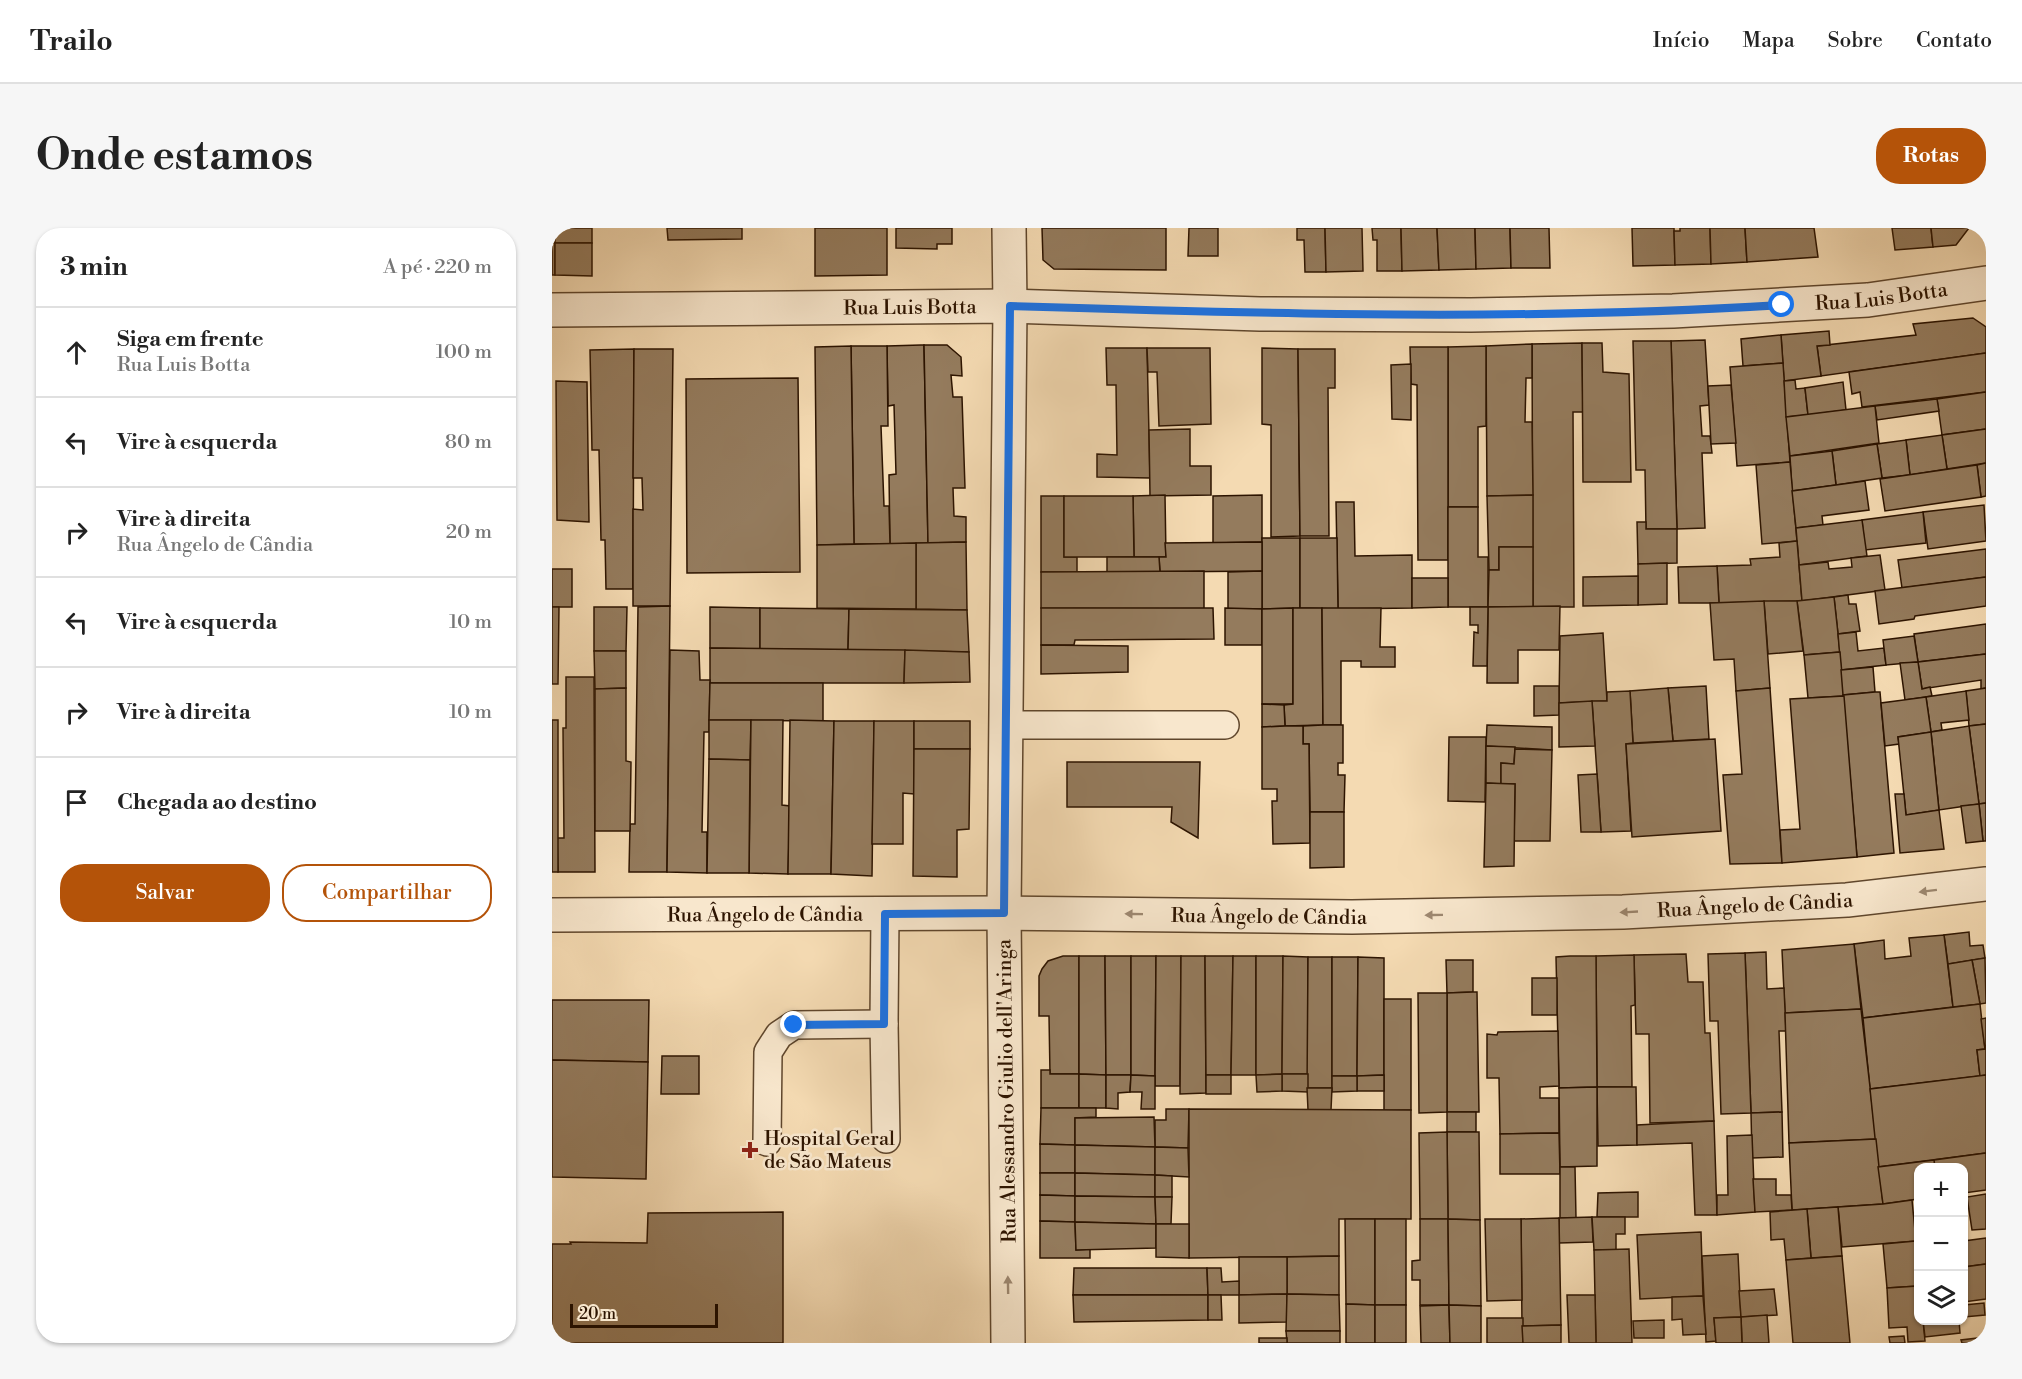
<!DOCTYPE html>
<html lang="pt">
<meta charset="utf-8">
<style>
body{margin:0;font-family:"Libre Bodoni",serif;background:#f6f6f6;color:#222}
.controls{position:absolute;right:18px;bottom:18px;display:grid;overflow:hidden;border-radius:12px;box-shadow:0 2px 4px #0004}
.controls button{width:54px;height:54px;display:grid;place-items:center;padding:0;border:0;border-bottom:2px solid #e0e0e0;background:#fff;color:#222;font:30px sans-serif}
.scale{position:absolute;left:18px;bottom:15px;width:148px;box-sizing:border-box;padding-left:6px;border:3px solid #2d1400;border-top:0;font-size:16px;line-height:21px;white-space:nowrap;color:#2d1400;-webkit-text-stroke:4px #f8e7cd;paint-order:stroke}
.stop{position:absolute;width:18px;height:18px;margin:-14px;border:4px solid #1a73e8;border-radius:50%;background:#fff}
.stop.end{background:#1a73e8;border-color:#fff;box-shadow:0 2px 6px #0008}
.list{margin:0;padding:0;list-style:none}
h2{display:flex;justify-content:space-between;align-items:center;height:78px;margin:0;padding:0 24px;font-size:26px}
h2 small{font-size:20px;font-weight:400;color:#767676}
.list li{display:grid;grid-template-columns:39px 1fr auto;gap:18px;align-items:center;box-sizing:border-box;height:90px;padding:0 24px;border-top:2px solid #e0e0e0}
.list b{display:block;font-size:22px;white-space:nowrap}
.list p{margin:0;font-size:20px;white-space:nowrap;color:#767676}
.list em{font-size:20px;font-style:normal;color:#767676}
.actions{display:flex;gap:12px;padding:18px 24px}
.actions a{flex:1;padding:14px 0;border:2px solid #b45309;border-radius:24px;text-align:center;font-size:21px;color:#b45309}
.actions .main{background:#b45309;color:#fff}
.icon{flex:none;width:33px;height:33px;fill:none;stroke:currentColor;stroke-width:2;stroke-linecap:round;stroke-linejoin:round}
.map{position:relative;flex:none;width:1434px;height:1115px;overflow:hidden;border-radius:24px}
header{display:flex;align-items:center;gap:36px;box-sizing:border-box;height:84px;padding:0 30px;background:#fff;border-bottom:2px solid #e0e0e0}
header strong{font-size:28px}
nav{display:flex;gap:33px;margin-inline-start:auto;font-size:21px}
.intro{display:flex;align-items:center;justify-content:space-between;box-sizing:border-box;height:144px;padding:0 36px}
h1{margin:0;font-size:42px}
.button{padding:15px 27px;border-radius:24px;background:#b45309;color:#fff;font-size:21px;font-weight:700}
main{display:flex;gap:36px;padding:0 36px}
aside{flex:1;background:#fff;border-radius:24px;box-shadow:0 2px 4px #0004}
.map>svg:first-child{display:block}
.building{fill:#947b5d;stroke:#2d1400;stroke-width:1.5}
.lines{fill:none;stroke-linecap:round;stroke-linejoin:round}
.lane-casing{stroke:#5f462c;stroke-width:30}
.street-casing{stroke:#5f462c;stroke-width:36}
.lane{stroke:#f8e7cd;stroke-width:27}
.street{stroke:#f8e7cd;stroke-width:33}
.oneway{fill:#9d8871}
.route{stroke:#1a73e8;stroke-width:8}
.poi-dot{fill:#8f2418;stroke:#f8e7cd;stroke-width:2}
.labels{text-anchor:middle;stroke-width:5;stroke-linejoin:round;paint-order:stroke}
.street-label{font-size:20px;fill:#2d1400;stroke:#f8e7cd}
.poi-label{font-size:20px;fill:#2d1400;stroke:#f8e7cd;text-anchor:start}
</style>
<header>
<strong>Trailo</strong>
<nav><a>Início</a><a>Mapa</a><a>Sobre</a><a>Contato</a></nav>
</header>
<div class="intro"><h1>Onde estamos</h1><a class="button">Rotas</a></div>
<main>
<aside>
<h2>3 min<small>A pé · 220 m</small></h2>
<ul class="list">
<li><svg class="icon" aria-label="ahead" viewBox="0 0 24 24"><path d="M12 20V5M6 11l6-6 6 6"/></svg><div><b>Siga em frente</b><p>Rua Luis Botta</p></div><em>100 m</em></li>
<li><svg class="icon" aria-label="left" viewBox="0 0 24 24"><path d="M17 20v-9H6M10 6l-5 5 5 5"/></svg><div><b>Vire à esquerda</b></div><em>80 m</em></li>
<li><svg class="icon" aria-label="right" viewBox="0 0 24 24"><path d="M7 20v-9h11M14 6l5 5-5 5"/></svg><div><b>Vire à direita</b><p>Rua Ângelo de Cândia</p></div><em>20 m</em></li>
<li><svg class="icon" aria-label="left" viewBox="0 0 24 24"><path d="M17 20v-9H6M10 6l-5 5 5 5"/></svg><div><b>Vire à esquerda</b></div><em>10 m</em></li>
<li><svg class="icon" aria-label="right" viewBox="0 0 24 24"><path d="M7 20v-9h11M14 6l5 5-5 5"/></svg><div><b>Vire à direita</b></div><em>10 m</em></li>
<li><svg class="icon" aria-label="arrive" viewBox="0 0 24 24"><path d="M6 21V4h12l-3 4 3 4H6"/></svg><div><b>Chegada ao destino</b></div></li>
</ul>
<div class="actions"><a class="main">Salvar</a><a>Compartilhar</a></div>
</aside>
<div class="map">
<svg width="1434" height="1115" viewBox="0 0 1434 1115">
<rect width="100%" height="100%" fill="#f4dab2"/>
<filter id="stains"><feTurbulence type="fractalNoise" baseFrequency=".00333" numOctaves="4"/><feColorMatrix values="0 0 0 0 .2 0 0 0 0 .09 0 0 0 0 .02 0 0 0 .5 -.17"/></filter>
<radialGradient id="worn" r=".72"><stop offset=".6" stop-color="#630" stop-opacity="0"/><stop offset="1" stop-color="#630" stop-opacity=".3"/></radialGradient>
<g class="building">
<rect x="3" y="0" width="37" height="15"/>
<path d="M115,0H190V11L116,12Z"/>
<path d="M263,0H335V47L263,48Z"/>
<path d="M344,0H400V16H385V21L344,20Z"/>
<path d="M490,0H614V42L502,41L491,32Z"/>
<path d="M637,0H666V28H636Z"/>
<path d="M745,0H773L774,44H753L752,12H745Z"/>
<path d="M773,0H810L811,43L774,44Z"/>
<path d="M820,0H849L850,43H825V12H821Z"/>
<path d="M849,0H885L887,42L850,43Z"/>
<path d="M885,0H923L924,41L887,42Z"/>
<path d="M923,0H958L959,40L924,41Z"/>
<path d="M958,0H997L998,40H959Z"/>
<path d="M1080,0H1122L1123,37L1081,38Z"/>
<path d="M1128,0H1158L1159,36L1123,37L1122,3H1128Z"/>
<path d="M1158,0H1193L1195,34L1159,36Z"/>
<path d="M1193,0H1262L1266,29L1195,34Z"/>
<path d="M1340,0H1379L1381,19L1343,22Z"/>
<path d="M1379,0H1417L1404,17L1381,19Z"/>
<rect x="0" y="15" width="3" height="32"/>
<path d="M3,15H40V48L3,47Z"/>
<path d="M1421,90L1434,99V125L1269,148L1265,118L1364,107L1361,96Z"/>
<path d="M1277,103L1278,117L1265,118L1269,148L1232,153L1229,107Z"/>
<path d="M1229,107L1231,135L1191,138L1189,111Z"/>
<path d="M1153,112L1157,177L1148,178L1150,208H1158L1160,225H1150L1153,300L1125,301L1119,113Z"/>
<path d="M1081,113H1119L1125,301H1094L1093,242H1084Z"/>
<path d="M1030,115L1031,184H1021L1022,379H981L980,116Z"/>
<path d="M1030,115H1050L1051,144L1077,146L1079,254H1031Z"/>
<path d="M980,116V150H974L973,194H980L981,267L935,268L934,118Z"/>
<path d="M369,117H372L376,315L338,316L337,247L344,246L342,177L336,178L335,118Z"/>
<path d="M372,117H395L409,129L410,148L399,147L401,169H410L413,260H401L402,288L414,289V314L376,315Z"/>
<path d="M299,118H335L336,198H329L332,278H337L338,316H302Z"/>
<path d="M299,118L302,316L265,317L263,119Z"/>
<path d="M934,118V198L926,199V279H896V119Z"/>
<path d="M858,119H896V332H866L865,157L859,156Z"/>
<path d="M554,120H595L598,250L545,249V226L565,227L564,157H555Z"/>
<path d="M595,120H658L659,196L607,198L605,144H596Z"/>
<path d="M710,120L746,121L748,308L719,309V197L710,196Z"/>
<path d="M82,121L81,361H54L53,312H49L47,222H40L38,122Z"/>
<path d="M82,121H121L118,378H81V281L91,282L90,250H81Z"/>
<path d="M746,121H783V160H776L777,308H748Z"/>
<path d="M1434,125V164L1310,179L1308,164L1300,166L1297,144Z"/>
<path d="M1231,135L1238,234L1185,238L1178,139Z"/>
<path d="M859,136V192L840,191L839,137Z"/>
<path d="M246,150L248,344L135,345L134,151Z"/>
<path d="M1243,152L1244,161L1253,160L1256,187L1234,189L1232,153Z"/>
<path d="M4,153L35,154L37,294L5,292Z"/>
<path d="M1291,154L1294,182L1256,187L1253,160Z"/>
<path d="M1179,157L1184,215L1159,216L1156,158Z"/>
<path d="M1434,164V201L1390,207L1385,171Z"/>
<path d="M1385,171L1387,183L1325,192L1323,178Z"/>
<path d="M1323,178L1327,215L1238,228L1234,189Z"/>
<path d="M638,201V238H659V267L598,268L597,202Z"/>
<path d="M1434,201V235L1395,241L1390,207Z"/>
<path d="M1390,207L1395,241L1358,247L1354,212Z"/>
<path d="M1354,212L1358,247L1330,250L1325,216Z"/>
<path d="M1325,216L1330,250L1284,257L1280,223Z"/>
<path d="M1280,223L1284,257L1240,263L1238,228Z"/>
<path d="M1238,234L1245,313L1210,316L1204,237Z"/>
<path d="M1434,235V268L1429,269L1425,237Z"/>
<path d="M1425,237L1429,269L1333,283L1328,251Z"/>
<path d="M1313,253L1317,282L1270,288L1271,297L1244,300L1240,263Z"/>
<path d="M613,267L614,329H582L581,268Z"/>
<path d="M710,267V314L661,315V268Z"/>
<path d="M981,267V319H947V342H937L935,268Z"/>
<path d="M489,268H512V329H525V344H489Z"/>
<path d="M512,268H581L582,329H512Z"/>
<path d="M784,274H802L803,328L860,327V380L786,381Z"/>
<path d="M1432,277L1434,313L1376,321L1371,284Z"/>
<path d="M896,279H926V329H936V379H896Z"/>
<path d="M1371,284L1374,315L1313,322L1310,292Z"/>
<path d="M1310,292L1315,328L1247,337L1244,300Z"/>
<path d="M1085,294H1094V301H1125V335L1086,336Z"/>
<path d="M710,310H748V380L710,381Z"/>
<path d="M748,310H785L786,381L748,380Z"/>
<path d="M1245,313L1250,373L1167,375L1165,338L1199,337L1198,331L1228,329L1227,315Z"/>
<path d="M414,314L415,382L364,381V315Z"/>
<path d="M710,314V343L608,344L607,329H614L613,315Z"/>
<path d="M364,315V381L265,380V317Z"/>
<path d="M947,319H981V379H936L937,342H947Z"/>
<path d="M1434,321V349L1350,360L1346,332Z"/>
<path d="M1328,327L1333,362L1250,373L1247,337L1276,334L1277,341L1300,339L1299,330Z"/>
<path d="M555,329H607L608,344H555Z"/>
<path d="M1115,335V376L1086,377V336Z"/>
<path d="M1165,338L1167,375H1127L1126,339Z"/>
<rect x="0" y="341" width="20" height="38"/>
<path d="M652,343V381L489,380V344Z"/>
<path d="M710,343V381H676V344Z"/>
<path d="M1086,348V377L1031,378V349Z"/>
<path d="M1434,349V378L1363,388L1362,391L1327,396L1323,363Z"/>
<path d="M860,350H896V379L860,380Z"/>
<path d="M1296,367L1297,376H1304L1308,403L1286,406L1282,369Z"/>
<path d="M1282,369L1288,424L1252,427L1245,373Z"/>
<path d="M1212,373H1245L1251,423L1216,426Z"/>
<path d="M1212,373L1218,460L1184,463L1182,431L1162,432L1158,375Z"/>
<path d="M118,378L115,644H77L78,596H83L86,379Z"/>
<path d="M1008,378L1007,422H966V455H935L936,379Z"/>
<path d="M0,379H7L6,456H0Z"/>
<path d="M42,379H75L74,423H42Z"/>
<path d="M158,379L208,380V421L158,420Z"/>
<path d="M918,379H936L935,438H921L922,404L926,405V397H918Z"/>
<path d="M208,380L297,381L296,422L208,421Z"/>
<path d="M489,380H661L662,411L523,412L522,417H489Z"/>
<path d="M673,380L710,381V417H673Z"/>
<path d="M741,380V476H710V381Z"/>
<path d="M741,380H770L771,497L733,498L732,477L741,476Z"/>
<path d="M770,380H829L828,419H843V439H809V433H789V497H771Z"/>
<path d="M297,381L415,382L417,424L296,422Z"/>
<path d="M1434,396V426L1366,434L1362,406Z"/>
<path d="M1304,404L1306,423L1332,420L1334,437L1289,442L1286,406Z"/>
<path d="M1051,405L1055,473L1007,475L1008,408Z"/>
<path d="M1362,408L1366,434L1334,437L1331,412Z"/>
<path d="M489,417L576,418V444L489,446Z"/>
<path d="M158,420L353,422L352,455H158Z"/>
<path d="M118,422L147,423L148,452H158L157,504H152L150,604H155V645L115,644Z"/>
<path d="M353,422L417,424L418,454L352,455Z"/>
<path d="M42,423H74V460L43,461Z"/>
<path d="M1288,424L1292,468L1256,470L1252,427Z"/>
<path d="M1434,426V460L1429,461V452L1370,461L1366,434Z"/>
<path d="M1366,434L1370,461L1378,459L1380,468L1353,472L1348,435Z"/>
<path d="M1321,439L1323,464L1291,467L1289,442Z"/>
<path d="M14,449H42L43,644H6L5,610H12L11,500H14Z"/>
<path d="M158,455H271V493L157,492Z"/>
<path d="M982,458H1007V487L982,488Z"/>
<path d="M1154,458L1157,511L1121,513L1116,460Z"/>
<path d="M74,460V533L79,534L78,603H43V461Z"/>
<path d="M1116,460L1121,513L1081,515L1078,463Z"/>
<path d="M1218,460L1230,635L1178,636L1171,547L1190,546L1184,463Z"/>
<path d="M1434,460V496L1417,498L1414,463Z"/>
<path d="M1078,463L1081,515L1074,516L1079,603L1049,604L1040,473H1055V464Z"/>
<path d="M1414,463L1417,492L1389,495L1390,502L1379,504L1374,469Z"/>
<path d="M1323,464H1328L1342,625L1305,629L1291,467Z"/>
<path d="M1292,468L1305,629L1230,635L1228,602L1248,601L1238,471Z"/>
<path d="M1374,469L1379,504L1346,509L1347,516L1333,518L1329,475Z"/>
<path d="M1040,473L1043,518L1007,519V475Z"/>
<path d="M710,476L732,477L733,498L710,499Z"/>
<rect x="0" y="492" width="6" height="152"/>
<path d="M157,492H199L198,532L157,531Z"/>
<path d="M199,492H231L230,577L238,578L236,646L197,645Z"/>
<path d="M238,492L282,493L279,646H236Z"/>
<path d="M282,493H322L320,648L279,646Z"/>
<path d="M322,493H362V566L351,565V616H320Z"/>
<rect x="362" y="493" width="56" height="28"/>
<path d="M1434,496V575L1427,576L1417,498Z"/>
<path d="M771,497H791V535H786V547H793L792,584H758L757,516H751V498Z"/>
<path d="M935,497L1000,499V522L934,518Z"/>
<path d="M733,498H751V516H757L758,615L721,616L720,573H725V561H710V499Z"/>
<path d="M1417,498L1427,576L1387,582L1379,504Z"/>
<path d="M1379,504L1387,582L1354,587L1346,509Z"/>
<path d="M897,509H934L933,574L896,573Z"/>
<path d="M1163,511L1169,603L1080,609L1074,516Z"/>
<path d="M934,518L963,519L962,536L949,535V556L934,555Z"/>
<path d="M362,521H418L417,601L405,602V649L361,648Z"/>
<path d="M963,521L1000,522L998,613H962L963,556H949V535L962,536Z"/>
<path d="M157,531L198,532L197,645H155Z"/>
<path d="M515,534H648L646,610L619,594L620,579H515Z"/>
<path d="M1045,546L1049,604H1029L1026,547Z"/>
<path d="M934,555L963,556L962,638L932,639Z"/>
<path d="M1343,566H1352L1354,587L1387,582L1392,621L1348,625Z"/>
<path d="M1434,575V613H1431L1427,576Z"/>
<path d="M1427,576L1431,613L1414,615L1409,578Z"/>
<path d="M758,584H792V639L758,640Z"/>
<path d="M1417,704L1418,718L1431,717L1433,730L1396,736L1392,707Z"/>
<path d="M1392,707L1401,779L1311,790L1302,716L1332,712L1333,731L1359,728L1357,710Z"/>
<path d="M1302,716L1309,781L1233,785L1230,722Z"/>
<path d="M1214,724L1215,761L1232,760L1234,803H1227L1230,884L1199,885L1193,725Z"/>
<path d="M1193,725L1199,885L1169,886L1166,793H1158L1156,726Z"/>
<path d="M1134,726L1136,754H1151L1153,805H1158L1162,893L1098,895L1097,806H1084L1082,727Z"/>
<path d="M1082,727L1083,777L1079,778L1080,859H1045L1044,728Z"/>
<path d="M511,728H527V846H498L497,788H487V748L490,741L496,733Z"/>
<path d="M527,728H553L554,847L527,846Z"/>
<path d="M553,728H579V847H554Z"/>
<path d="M579,728H604L603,848L579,847Z"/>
<path d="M604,728H629L628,858H603Z"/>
<path d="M629,728H653L654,865L628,866Z"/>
<path d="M653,728H681L679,847H654Z"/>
<path d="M681,728H704V847H679Z"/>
<path d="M704,728H731L730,846L704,847Z"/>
<path d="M731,728L756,729V846H730Z"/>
<path d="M1018,728H1044L1045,859L1007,860L1004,729Z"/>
<path d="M756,729H780V860H755Z"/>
<path d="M780,729H806L805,848H780Z"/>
<path d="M806,729L832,730V847L805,848Z"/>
<path d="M1433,730L1434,775L1428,776L1420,732Z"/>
<path d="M894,732H921V764L895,765Z"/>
<path d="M1420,732L1428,776L1401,779L1396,736Z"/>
<rect x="980" y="750" width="25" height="37"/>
<path d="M921,764H925L927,884H895V765Z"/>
<path d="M866,765H895V884L867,885Z"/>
<path d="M832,771H859V882L832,883Z"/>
<path d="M0,772H97L96,834L0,832Z"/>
<path d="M1428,776L1433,821L1425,822L1428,848L1318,861L1311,790Z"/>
<path d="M1309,781L1324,911L1237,915L1233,785Z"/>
<path d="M1434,790V847L1428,848L1425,822L1433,821L1429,791Z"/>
<path d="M1006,803L1007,858L988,859V870H1007V905L948,906L947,850H935V806L945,807L946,804Z"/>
<path d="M110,828H147V866H109Z"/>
<path d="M0,832L96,834L94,951L0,949Z"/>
<path d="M489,842H498V846H527V880H489Z"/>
<path d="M527,846L554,847V880H527Z"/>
<path d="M730,846H756V864L730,863Z"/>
<path d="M730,846V863L705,864L704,847Z"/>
<path d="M554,847H579L578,864L566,865V881L554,880Z"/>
<path d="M579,847L603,848V881H589L590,864H578Z"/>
<rect x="654" y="847" width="25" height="19"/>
<path d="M832,847V863H805V848Z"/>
<path d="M1434,847V925L1326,939L1318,861Z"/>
<path d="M780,848H805V863L780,864Z"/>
<path d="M1045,859H1084L1085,917L1046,918Z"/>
<path d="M1045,859V938L1008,939L1007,860Z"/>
<path d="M755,860H780L779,882H756Z"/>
<path d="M489,880H544V889L523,890V917L488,916Z"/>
<path d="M614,881H637L636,920L603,919V892H614Z"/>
<path d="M637,881L859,882V991H787V1028L637,1030Z"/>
<rect x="895" y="884" width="29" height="20"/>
<path d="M1230,884L1231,929L1200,930L1199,885Z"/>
<path d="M602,889L603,919L523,917V890Z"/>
<path d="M1162,893L1165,987H1143L1140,915L1085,917V897Z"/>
<path d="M895,904H927L928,992L896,991Z"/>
<path d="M895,904L896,991H868L867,905Z"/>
<path d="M1007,905L1008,946H948V906Z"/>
<path d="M1200,907L1203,984L1165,987V967H1176L1175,908Z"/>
<path d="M1324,911L1331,976L1240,982L1237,915Z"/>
<path d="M488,916L523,917V945H488Z"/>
<path d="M523,917L603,919V947L523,945Z"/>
<path d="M603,919L636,920L637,949L603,947Z"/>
<path d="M1434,925V962L1412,965V940H1383L1382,932Z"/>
<path d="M1382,932L1383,940H1366V971L1331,976L1326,939Z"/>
<path d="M1008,939H1023L1024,990H1008Z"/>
<path d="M488,945H523V968L488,967Z"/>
<path d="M523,945L603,947V969L523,968Z"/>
<path d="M603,947L620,948V969H603Z"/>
<path d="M1201,951H1224V967H1239L1240,982L1203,984Z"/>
<path d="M1086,964V989H1045L1046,965Z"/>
<path d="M1434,966V1001L1420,1002L1415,969Z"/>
<path d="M488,967L523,968V994L488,993Z"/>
<path d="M523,968L603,969L604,996L523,994Z"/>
<path d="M603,969H620L619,996H604Z"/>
<path d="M1360,972L1364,1013L1290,1019L1286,979L1331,976Z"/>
<path d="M1286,979L1290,1028L1259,1030L1255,981Z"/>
<path d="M1255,981L1259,1030L1234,1032L1232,1011L1219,1012L1218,984Z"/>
<path d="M231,984V1115H0V1016H19L18,1014L95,1015L96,985Z"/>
<path d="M1040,989L1041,1014L1007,1015V990Z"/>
<path d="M1040,989H1073V1006H1064V1022H1042Z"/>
<path d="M1007,990L1009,1097L970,1098L969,991Z"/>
<path d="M793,991H823V1077L794,1076Z"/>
<rect x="823" y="991" width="31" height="86"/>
<path d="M868,991H896L897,1077H868V1052H860V1033L868,1032Z"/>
<path d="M896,991L928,992L929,1078L897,1077Z"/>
<path d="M933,991H969L970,1072L935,1073Z"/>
<path d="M488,993L523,994L524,1022L538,1021V1030H488Z"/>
<path d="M523,994L604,996V1020L524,1022Z"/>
<path d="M604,996H637V1030L604,1029Z"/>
<path d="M1149,1004L1151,1068L1088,1071L1085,1007Z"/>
<path d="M1434,1010V1036L1412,1039V1013Z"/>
<path d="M1364,1013L1366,1058L1335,1060L1331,1016Z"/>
<path d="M1077,1021L1080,1115H1044L1042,1022Z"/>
<path d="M1186,1026L1189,1089L1162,1090L1164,1113L1154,1114L1150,1028Z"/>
<path d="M787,1028V1067L735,1066V1029Z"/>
<path d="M1290,1028L1298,1115H1241L1234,1032Z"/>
<path d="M687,1029H735V1066L687,1067Z"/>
<path d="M1434,1036V1071L1412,1074V1039Z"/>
<path d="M522,1040H655L656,1067H521Z"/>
<path d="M655,1040H669L670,1054L687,1053V1067H656Z"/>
<path d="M1366,1058V1092H1371L1373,1113L1356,1114L1355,1099L1337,1100L1335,1060Z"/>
<path d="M1222,1061L1225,1087L1189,1089L1187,1063Z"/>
<path d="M735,1066V1094L687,1095V1067Z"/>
<path d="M735,1066L787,1067L788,1103H734Z"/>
<path d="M521,1067H656V1092L522,1094Z"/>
<path d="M656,1067H669L670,1092H656Z"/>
<path d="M1015,1067H1043L1044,1115H1017Z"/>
<path d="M1151,1068L1154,1106L1131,1107L1130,1091L1120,1092V1069Z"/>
<path d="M1432,1075L1433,1087L1412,1089V1077Z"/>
<path d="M794,1076L823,1077V1115H794Z"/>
<rect x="823" y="1077" width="31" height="38"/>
<path d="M897,1077L898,1115H869L868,1078Z"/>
<path d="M897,1077L929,1078V1115H898Z"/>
<path d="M1215,1087L1217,1115H1190L1189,1089Z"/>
<path d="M1189,1089L1190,1115H1164L1162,1090Z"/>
<rect x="935" y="1090" width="36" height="25"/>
<path d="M1112,1092V1110H1082L1081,1093Z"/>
<path d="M1371,1092H1407L1408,1105L1373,1109Z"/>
<path d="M1009,1097V1115H971L970,1098Z"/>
<path d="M734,1103H788V1115H735Z"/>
<path d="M1352,1108L1353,1115H1338L1337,1109Z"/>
<path d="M1434,1109V1115H1410L1409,1112Z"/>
<rect x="707" y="1110" width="28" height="5"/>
</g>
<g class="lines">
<g class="lane-casing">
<g id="lane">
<path d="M454,497H673"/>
<path d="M333,686L332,796L334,911"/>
<path d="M215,914L216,824L227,807L242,797L332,796"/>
</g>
</g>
<g class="street-casing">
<g id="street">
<path id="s1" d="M0,82L458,78L708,86L919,87L1121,83L1316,72L1434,55"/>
<path id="s2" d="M0,687L452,685L800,689L1071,684L1295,672L1434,656"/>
<path d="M456,1115L452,685L458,78L457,0"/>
</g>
</g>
<use href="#lane" class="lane"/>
<use href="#street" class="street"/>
</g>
<defs><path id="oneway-solid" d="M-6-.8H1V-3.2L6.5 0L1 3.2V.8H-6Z" transform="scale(1.5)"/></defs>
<g class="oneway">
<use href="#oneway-solid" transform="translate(1376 663) rotate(173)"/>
<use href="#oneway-solid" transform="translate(1077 684) rotate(177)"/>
<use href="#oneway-solid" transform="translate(582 686) rotate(-179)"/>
<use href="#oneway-solid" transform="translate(882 687) rotate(179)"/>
<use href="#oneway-solid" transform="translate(456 1057) rotate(-91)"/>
</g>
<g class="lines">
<path class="route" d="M242,797L332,796L333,686L452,685L458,78C716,86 973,93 1230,77"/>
</g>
<path class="poi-dot" d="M195 913h6v6h6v6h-6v6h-6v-6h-6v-6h6z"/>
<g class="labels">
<g class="street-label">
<text dy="7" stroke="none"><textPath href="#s1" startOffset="1330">Rua Luis Botta</textPath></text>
<text dy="7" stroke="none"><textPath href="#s1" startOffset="358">Rua Luis Botta</textPath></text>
<text dy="7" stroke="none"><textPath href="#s2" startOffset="1203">Rua Ângelo de Cândia</textPath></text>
<text dy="7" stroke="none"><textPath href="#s2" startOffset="213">Rua Ângelo de Cândia</textPath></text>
<text dy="7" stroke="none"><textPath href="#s2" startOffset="717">Rua Ângelo de Cândia</textPath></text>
<text transform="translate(454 863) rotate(-91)" y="7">Rua Alessandro Giulio dell'Aringa</text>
</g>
<g class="poi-label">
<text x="212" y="917">Hospital Geral<tspan x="212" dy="23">de São Mateus</tspan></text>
</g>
</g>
<rect width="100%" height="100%" filter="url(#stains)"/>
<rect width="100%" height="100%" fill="url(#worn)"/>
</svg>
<div class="controls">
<button>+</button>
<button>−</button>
<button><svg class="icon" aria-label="layers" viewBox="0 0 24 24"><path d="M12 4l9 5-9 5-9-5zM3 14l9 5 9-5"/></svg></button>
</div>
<div class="scale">20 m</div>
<div class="stop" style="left:1230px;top:77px"></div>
<div class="stop end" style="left:242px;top:797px"></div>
</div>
</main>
